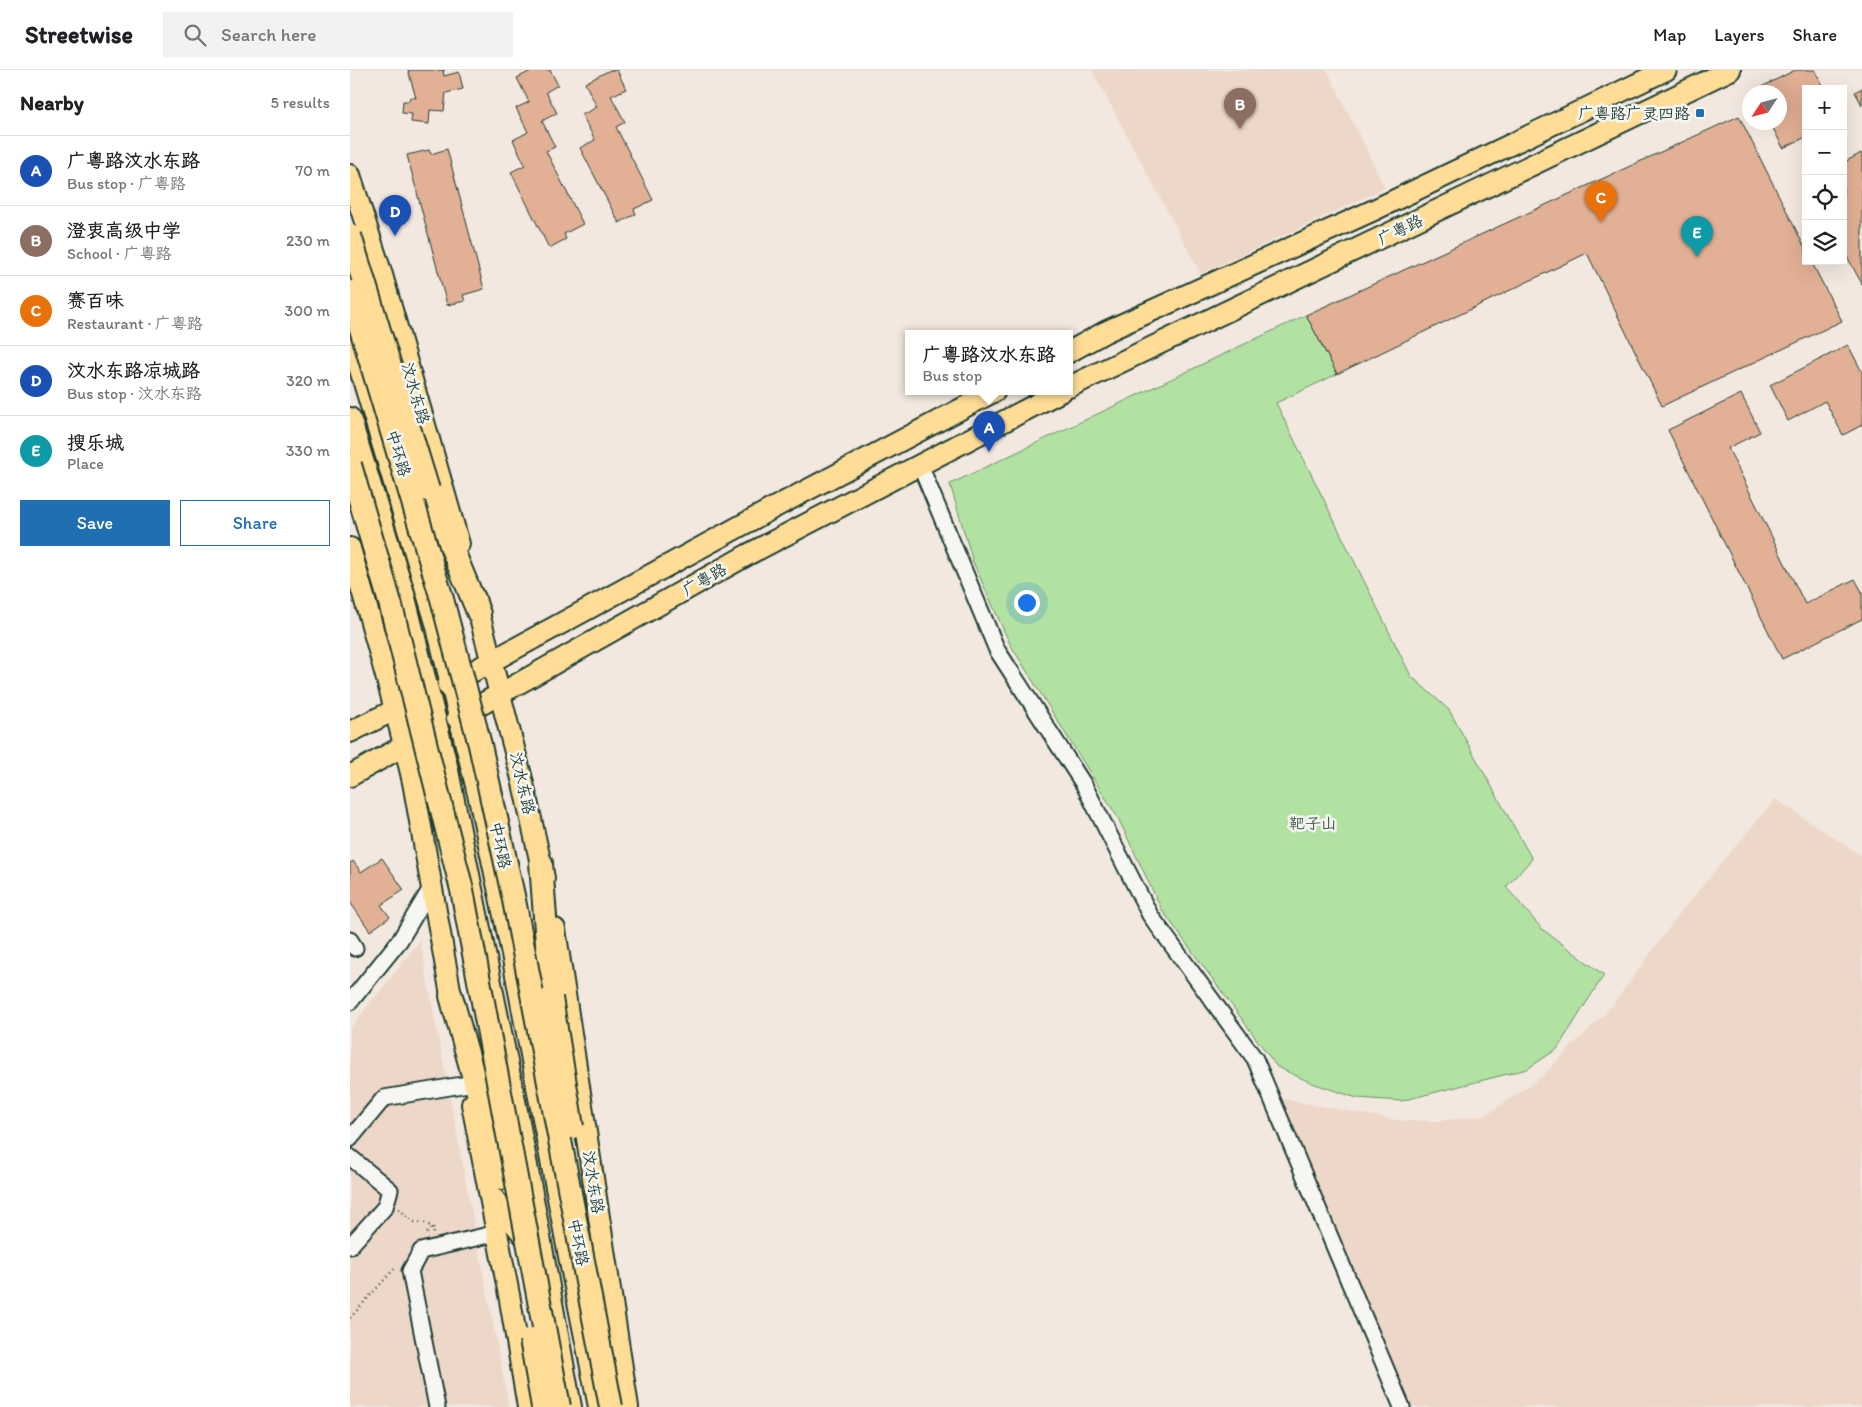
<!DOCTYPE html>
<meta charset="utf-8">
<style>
body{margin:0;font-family:Itim,"LXGW WenKai TC",sans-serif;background:#f2f2f2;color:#202124}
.controls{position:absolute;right:15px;top:15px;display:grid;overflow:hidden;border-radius:0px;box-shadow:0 5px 20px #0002}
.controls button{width:45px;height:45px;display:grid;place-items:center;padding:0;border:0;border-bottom:1px solid #e0e0e0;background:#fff;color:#202124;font:25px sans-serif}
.compass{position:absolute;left:1392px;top:15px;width:45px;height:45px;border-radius:50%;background:#fff;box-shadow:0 5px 20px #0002;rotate:234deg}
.you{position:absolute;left:676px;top:532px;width:18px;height:18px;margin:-12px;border:4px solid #fff;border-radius:50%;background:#1a73e8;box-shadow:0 0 0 8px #1a73e833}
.badge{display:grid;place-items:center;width:32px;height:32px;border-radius:50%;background:#1f6fb2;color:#fff;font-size:16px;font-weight:700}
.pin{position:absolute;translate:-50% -41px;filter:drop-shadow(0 1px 2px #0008)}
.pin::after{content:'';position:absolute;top:26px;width:18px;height:15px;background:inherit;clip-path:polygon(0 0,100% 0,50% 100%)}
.popup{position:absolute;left:555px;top:260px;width:168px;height:65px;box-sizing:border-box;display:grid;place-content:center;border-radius:0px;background:#fff;filter:drop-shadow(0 1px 4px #0005);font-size:16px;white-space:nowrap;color:#757577}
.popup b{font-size:19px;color:#202124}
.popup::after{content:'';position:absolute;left:50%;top:100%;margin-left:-10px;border:10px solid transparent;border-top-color:#fff}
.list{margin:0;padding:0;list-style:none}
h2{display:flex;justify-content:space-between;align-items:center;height:65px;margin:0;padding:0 20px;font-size:21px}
h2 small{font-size:16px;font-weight:400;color:#757577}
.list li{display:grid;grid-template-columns:32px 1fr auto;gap:15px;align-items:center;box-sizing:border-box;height:70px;padding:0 20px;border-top:1px solid #e0e0e0}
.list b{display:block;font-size:19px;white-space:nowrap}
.list p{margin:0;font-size:16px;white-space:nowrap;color:#757577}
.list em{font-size:16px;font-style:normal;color:#757577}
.actions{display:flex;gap:10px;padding:15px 20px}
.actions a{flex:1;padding:11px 0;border:1px solid #1f6fb2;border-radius:0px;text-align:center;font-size:18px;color:#1f6fb2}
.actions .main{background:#1f6fb2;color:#fff}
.icon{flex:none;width:28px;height:28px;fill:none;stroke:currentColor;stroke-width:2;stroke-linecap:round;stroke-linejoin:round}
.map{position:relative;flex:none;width:1512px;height:1337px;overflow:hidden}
header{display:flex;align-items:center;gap:30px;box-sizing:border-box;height:70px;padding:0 25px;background:#fff;border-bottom:1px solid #e0e0e0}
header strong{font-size:24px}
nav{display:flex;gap:28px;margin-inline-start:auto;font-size:18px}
.search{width:350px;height:45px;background:#f2f2f2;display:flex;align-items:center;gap:12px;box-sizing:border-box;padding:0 18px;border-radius:0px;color:#757577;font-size:19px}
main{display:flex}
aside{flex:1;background:#fff}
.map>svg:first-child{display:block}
.built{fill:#edd7c8}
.green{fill:#b2e2a1;stroke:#68906a}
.building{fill:#e2b094;stroke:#1f3d34}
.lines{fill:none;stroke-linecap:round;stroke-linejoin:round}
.minor-casing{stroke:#1f3d34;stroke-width:19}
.major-casing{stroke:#1f3d34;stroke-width:24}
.highway-casing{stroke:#1f3d34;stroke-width:26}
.path{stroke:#1f3d34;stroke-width:2.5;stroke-dasharray:1 4;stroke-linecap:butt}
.minor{stroke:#f6f6f2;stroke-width:15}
.major{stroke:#ffdd96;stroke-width:20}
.highway{stroke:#ffdd96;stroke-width:22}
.highway-bridge-casing{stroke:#1f3d34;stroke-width:26;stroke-linecap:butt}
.highway-bridge{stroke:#ffdd96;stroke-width:22}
.poi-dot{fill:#1f6fb2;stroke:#f6f6f2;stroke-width:2}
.labels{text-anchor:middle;stroke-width:5;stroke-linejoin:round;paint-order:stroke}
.poi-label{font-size:16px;fill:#1f3d34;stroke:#f6f6f2;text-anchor:end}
.street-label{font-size:16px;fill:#1f3d34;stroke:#f6f6f2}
.park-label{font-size:16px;fill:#3c5e4a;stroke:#f6f6f2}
</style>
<header>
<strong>Streetwise</strong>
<div class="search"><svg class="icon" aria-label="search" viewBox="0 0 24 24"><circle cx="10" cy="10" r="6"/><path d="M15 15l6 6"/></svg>Search here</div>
<nav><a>Map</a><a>Layers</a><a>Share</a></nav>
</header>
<main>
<aside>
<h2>Nearby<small>5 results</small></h2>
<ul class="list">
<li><span class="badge" style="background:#1a4fb4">A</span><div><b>广粤路汶水东路</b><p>Bus stop · 广粤路</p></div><em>70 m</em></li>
<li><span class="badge" style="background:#8d6e63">B</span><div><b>澄衷高级中学</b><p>School · 广粤路</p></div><em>230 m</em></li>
<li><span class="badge" style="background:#e8710a">C</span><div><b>赛百味</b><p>Restaurant · 广粤路</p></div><em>300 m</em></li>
<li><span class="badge" style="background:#1a4fb4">D</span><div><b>汶水东路凉城路</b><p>Bus stop · 汶水东路</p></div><em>320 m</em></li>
<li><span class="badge" style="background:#0f9aa8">E</span><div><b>搜乐城</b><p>Place</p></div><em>330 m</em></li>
</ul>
<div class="actions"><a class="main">Save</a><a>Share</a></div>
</aside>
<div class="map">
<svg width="1512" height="1337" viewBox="0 0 1512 1337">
<rect width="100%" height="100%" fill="#f2e8df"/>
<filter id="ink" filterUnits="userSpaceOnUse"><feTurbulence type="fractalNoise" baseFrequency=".02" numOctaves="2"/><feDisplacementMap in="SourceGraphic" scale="10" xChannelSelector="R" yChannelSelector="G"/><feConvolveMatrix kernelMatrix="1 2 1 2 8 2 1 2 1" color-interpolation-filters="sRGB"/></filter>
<g filter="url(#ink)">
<g class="built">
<path d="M742,0H977L1035,118L851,204Z"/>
<path d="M1425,729L1512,786V1337H1052L921,1027L1052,1051H1086L1135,1046L1191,1007L1262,936L1330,843Z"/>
<path d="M70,871L159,1337H0V959Z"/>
</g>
<path class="green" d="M956,245L987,304L926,333L1061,606L1099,640L1182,789L1156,817L1192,859L1254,905L1207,979L1177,999L1051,1031L1007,1028L962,1013L927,997L812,840L768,748L660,574L623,492L600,414Z"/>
<g class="building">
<path d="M58,0H95H93L94,6L109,2L113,19L96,23L94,41L80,40L79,54L61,52L62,44L52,43L53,31H59L60,27L66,28Z"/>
<path d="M183,0H200L208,15L196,22L207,43L192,51L205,77L196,81L233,154L214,164L216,169L199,178L161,102L175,95L163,70L178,62L166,38L179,32L167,8Z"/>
<path d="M260,0H267L276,19L261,26L275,52L266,57L303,130L284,139L286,144L269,153L230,78L245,70L232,45L247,37L235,13Z"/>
<path d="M1445,0H1465L1474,19H1456V67L1433,78L1420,52H1430V22H1404V21Z"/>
<path d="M1512,18V35L1505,22Z"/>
<path d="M1389,46L1456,180V191H1461L1492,251L1312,336L1237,183L987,304L956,245Z"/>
<path d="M97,79L134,219L113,225L115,231L97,235L57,85L79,80L81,84Z"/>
<path d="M1511,83L1512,86V214L1493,179V93Z"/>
<path d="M1498,275L1512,302V355L1493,365L1475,331L1438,351L1420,315Z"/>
<path d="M1391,324L1410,362L1378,378L1455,534L1505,509L1512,522V549L1432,589L1318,360Z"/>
<path d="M32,788L54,820L31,835L40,847L20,861L0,832V793L3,791L11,802Z"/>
</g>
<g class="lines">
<g class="minor-casing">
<g id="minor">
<path d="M570,395L647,580L734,715L800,845L905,989L1052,1337"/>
<path d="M0,870L5,878"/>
<path d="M0,932L50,870L81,818"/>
<path d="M0,1069L34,1028L118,1014"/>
<path d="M0,1087L40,1120L35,1137L0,1176"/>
<path d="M87,1337L60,1201L71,1181L147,1163"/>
</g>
</g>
<g class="major-casing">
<g id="major">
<path d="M0,105L32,205L109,474"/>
<path d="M0,266L86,553L129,728L162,884L221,1197L249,1337"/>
<path d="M719,282L755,262L1024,140L1316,0"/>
<path d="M719,317L1380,0"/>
<path d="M0,348L53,520L97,696L167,1041L221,1337"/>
<path d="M0,478C22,556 45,633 63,712L104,942"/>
<path d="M125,528L173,713L194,808"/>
<path d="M98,615L427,436L645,321"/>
<path d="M107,648L399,484L712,321"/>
<path d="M0,662L59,633"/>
<path d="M0,706L66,669"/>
<path d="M205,859L278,1337"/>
<path d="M122,1034L160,1230L178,1337"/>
<path d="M140,1124L180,1173"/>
</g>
</g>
<g class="highway-casing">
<g id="highway">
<path d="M78,420L129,544"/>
<path d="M191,793L201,928"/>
<path d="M101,926L152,1108"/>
</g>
</g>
<g class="path">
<path d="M49,1139L64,1152L75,1153L83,1157L84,1164"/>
<path d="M77,1163L83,1157"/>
<path d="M0,1248L44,1199"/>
</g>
<use href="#minor" class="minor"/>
<use href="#major" class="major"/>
<use href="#highway" class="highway"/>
<g class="highway-bridge-casing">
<g id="highway-bridge">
<path d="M0,166L78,420"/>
<path d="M0,222L92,529L130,675L164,830L261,1337"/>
<path d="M0,395L41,536L112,820L209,1337"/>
<path d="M201,928L222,1057"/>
<path d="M181,1269L193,1337"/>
</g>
</g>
<use href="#highway-bridge" class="highway-bridge"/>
</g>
</g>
<rect class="poi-dot" x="1345" y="38" width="10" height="10" rx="2.5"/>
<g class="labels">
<g class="poi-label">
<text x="1340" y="49">广粤路广灵四路</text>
</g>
<g class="street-label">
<text transform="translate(1050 159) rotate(-26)" y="6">广粤路</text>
<text transform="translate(66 323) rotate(74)" y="6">汶水东路</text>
<text transform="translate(49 383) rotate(73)" y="6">中环路</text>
<text transform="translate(354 509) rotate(-30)" y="6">广粤路</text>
<text transform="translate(173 713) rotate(77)" y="6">汶水东路</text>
<text transform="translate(151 775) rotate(78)" y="6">中环路</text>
<text transform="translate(244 1112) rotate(81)" y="6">汶水东路</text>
<text transform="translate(229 1172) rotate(79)" y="6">中环路</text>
</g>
<g class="park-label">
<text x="963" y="759">靶子山</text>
</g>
</g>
</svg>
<div class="controls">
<button>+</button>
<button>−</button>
<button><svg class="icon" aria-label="locate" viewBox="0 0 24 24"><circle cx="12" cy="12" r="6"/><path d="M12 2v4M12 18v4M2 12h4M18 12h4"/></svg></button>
<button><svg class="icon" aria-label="layers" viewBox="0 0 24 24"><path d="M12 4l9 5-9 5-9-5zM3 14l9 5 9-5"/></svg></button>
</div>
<svg class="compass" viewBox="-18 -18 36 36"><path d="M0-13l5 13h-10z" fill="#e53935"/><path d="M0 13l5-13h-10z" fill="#757577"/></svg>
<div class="you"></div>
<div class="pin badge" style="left:639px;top:382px;background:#1a4fb4">A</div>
<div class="popup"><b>广粤路汶水东路</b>Bus stop</div>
<div class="pin badge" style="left:890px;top:59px;background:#8d6e63">B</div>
<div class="pin badge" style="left:1251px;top:152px;background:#e8710a">C</div>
<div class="pin badge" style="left:45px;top:166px;background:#1a4fb4">D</div>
<div class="pin badge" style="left:1347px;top:187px;background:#0f9aa8">E</div>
</div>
</main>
